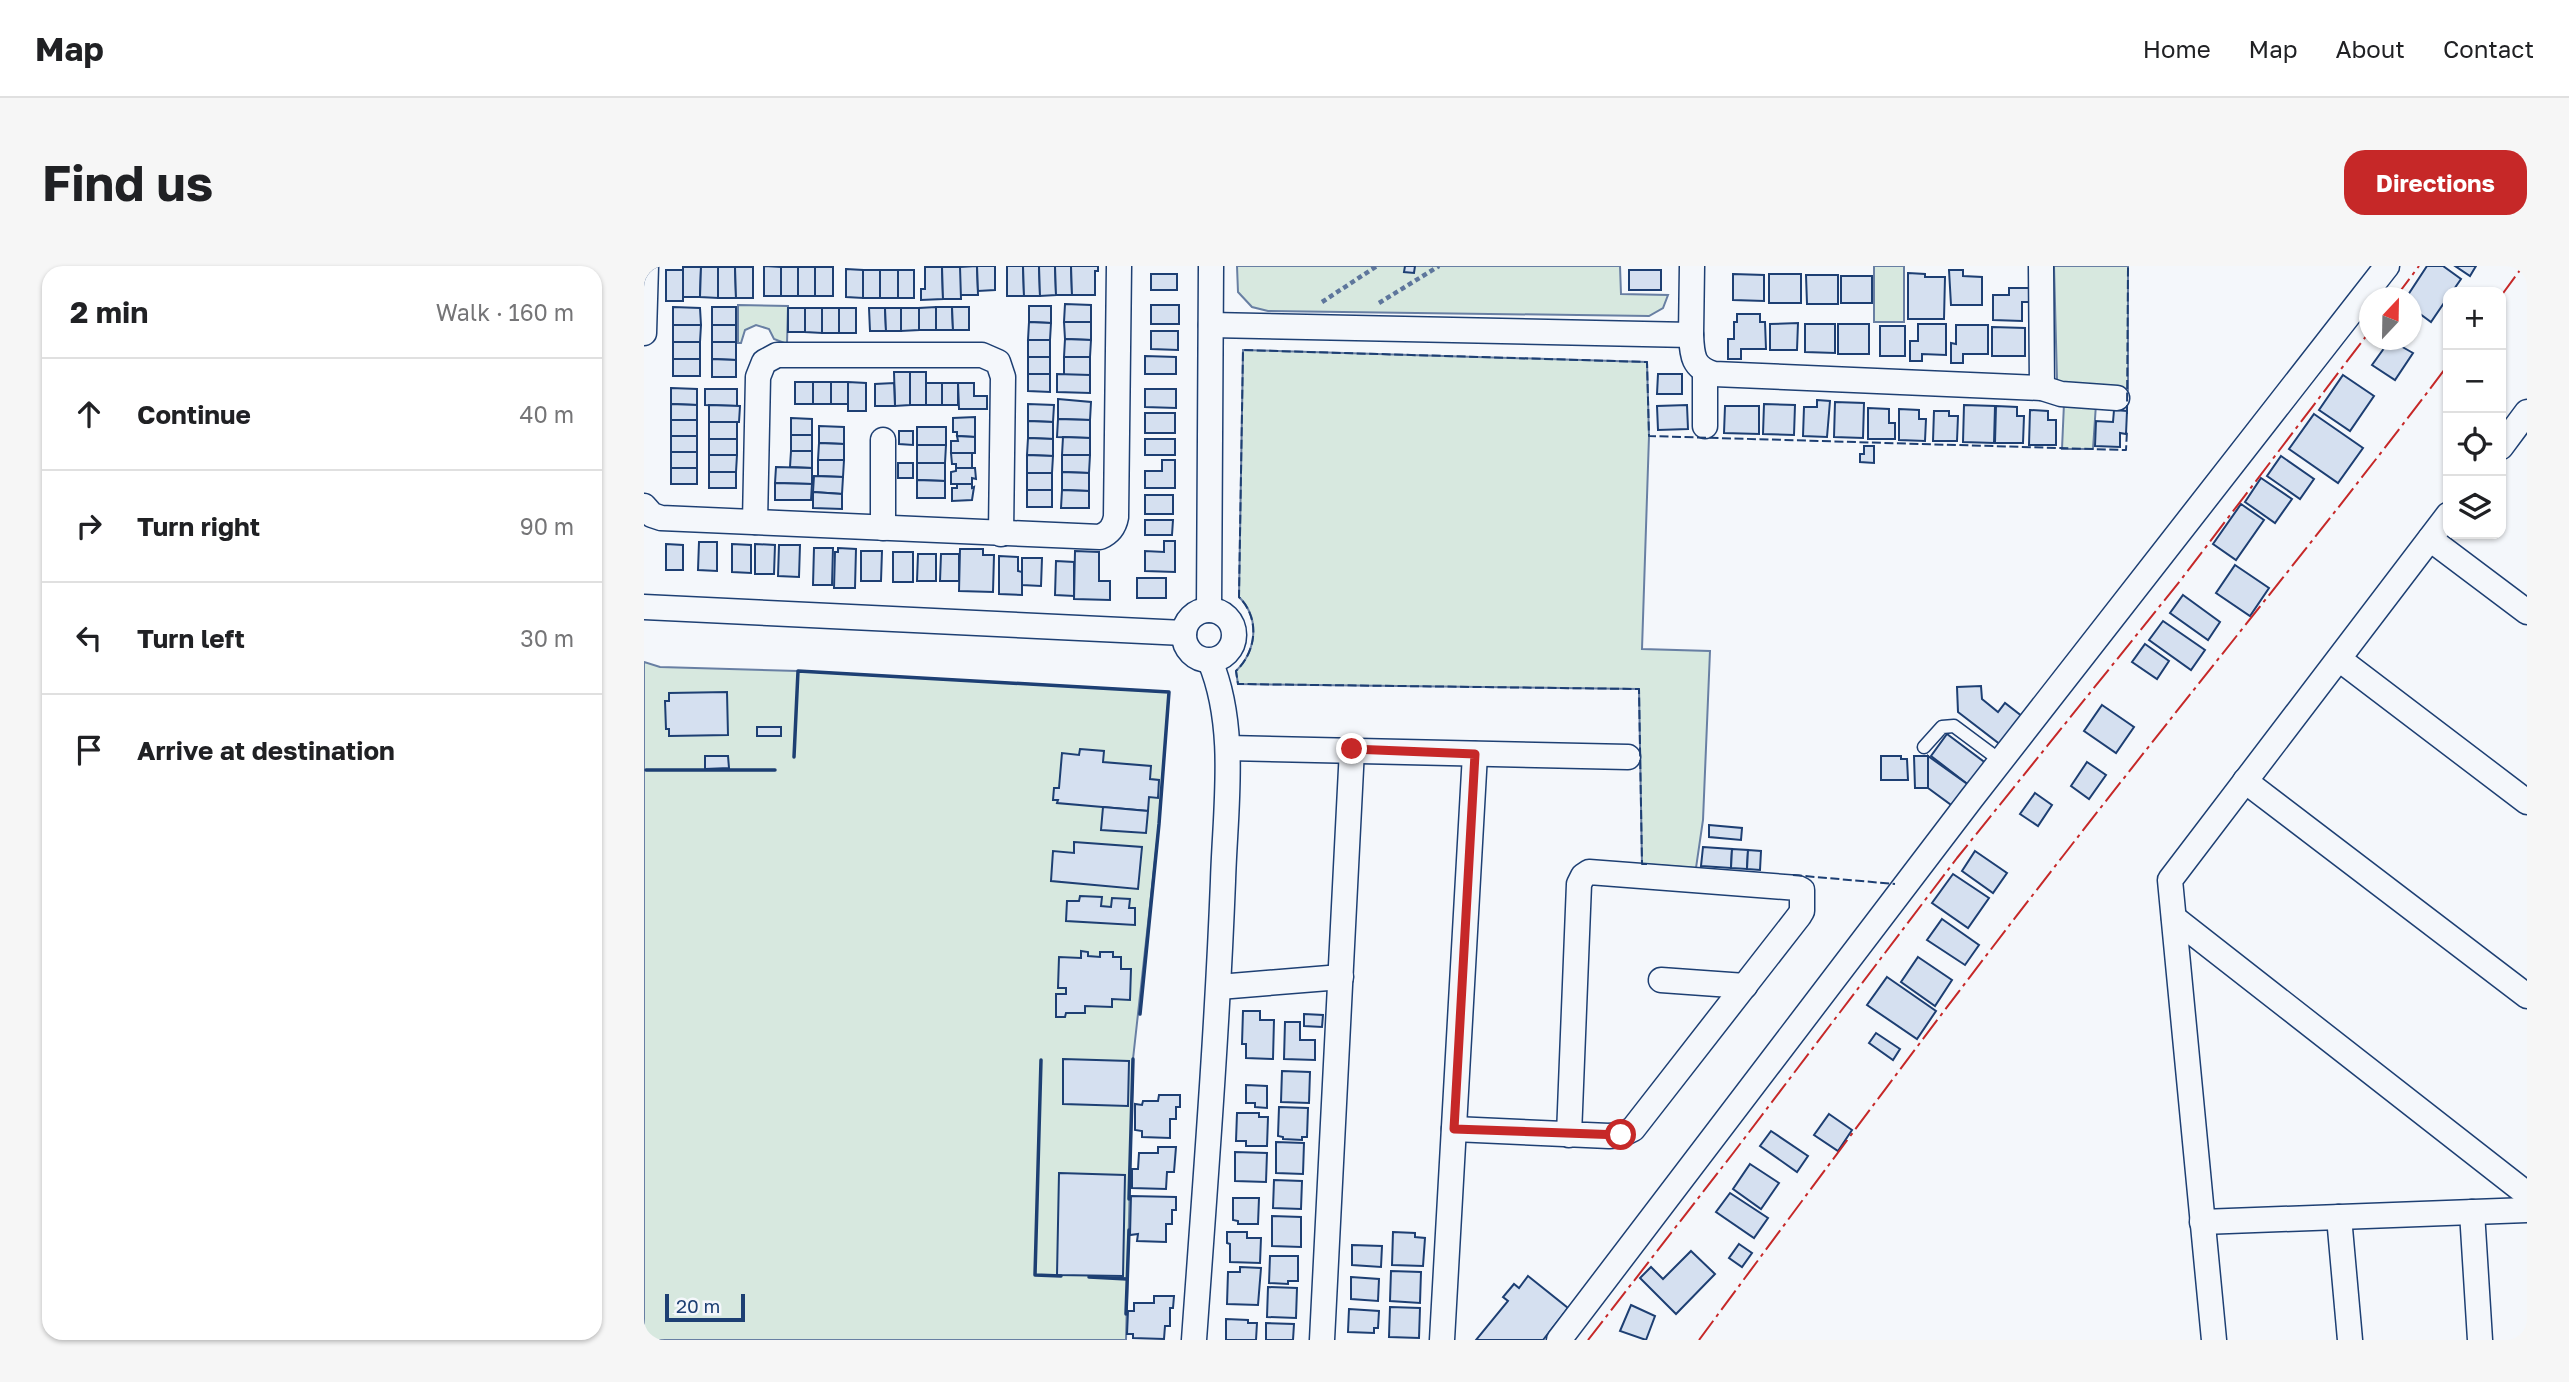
<!DOCTYPE html>
<meta charset="utf-8">
<style>
body{margin:0;font-family:"Golos Text",sans-serif;background:#f6f6f6;color:#202124}
.controls{position:absolute;right:21px;top:21px;display:grid;overflow:hidden;border-radius:14px;box-shadow:0 2px 5px #0004}
.controls button{width:63px;height:63px;display:grid;place-items:center;padding:0;border:0;border-bottom:2px solid #e0e0e0;background:#fff;color:#202124;font:35px sans-serif}
.compass{position:absolute;left:1715px;top:21px;width:63px;height:63px;border-radius:50%;background:#fff;box-shadow:0 2px 5px #0004;rotate:22deg}
.scale{position:absolute;left:21px;bottom:18px;width:80px;box-sizing:border-box;padding-left:7px;border:4px solid #1d3f73;border-top:0;font-size:19px;line-height:24px;white-space:nowrap;color:#1d3f73;-webkit-text-stroke:5px #f4f7fb;paint-order:stroke}
.stop{position:absolute;width:21px;height:21px;margin:-16px;border:5px solid #c62828;border-radius:50%;background:#fff}
.stop.end{background:#c62828;border-color:#fff;box-shadow:0 2px 7px #0008}
.list{margin:0;padding:0;list-style:none}
h2{display:flex;justify-content:space-between;align-items:center;height:91px;margin:0;padding:0 28px;font-size:30px}
h2 small{font-size:23px;font-weight:400;color:#757577}
.list li{display:grid;grid-template-columns:46px 1fr auto;gap:21px;align-items:center;box-sizing:border-box;height:112px;padding:0 28px;border-top:2px solid #e0e0e0}
.list b{display:block;font-size:26px;white-space:nowrap}
.list em{font-size:23px;font-style:normal;color:#757577}
.icon{flex:none;width:38px;height:38px;fill:none;stroke:currentColor;stroke-width:2;stroke-linecap:round;stroke-linejoin:round}
.map{position:relative;flex:none;width:1883px;height:1074px;overflow:hidden;border-radius:21px}
header{display:flex;align-items:center;gap:42px;box-sizing:border-box;height:98px;padding:0 35px;background:#fff;border-bottom:2px solid #e0e0e0}
header strong{font-size:33px}
nav{display:flex;gap:38px;margin-inline-start:auto;font-size:24px}
.intro{display:flex;align-items:center;justify-content:space-between;box-sizing:border-box;height:168px;padding:0 42px}
h1{margin:0;font-size:49px}
.button{padding:18px 32px;border-radius:21px;background:#c62828;color:#fff;font-size:24px;font-weight:700}
main{display:flex;gap:42px;padding:0 42px}
aside{flex:1;background:#fff;border-radius:21px;box-shadow:0 2px 5px #0004}
.map>svg:first-child{display:block}
.green{fill:#d7e8df;stroke:#687fa3;stroke-width:2}
.building{fill:#d5e0f0;stroke:#1d3f73;stroke-width:2}
.lines{fill:none;stroke-linecap:round;stroke-linejoin:round}
.lane-casing{stroke:#1d3f73;stroke-width:15}
.street-casing{stroke:#1d3f73;stroke-width:27}
.path{stroke:#5e769c;stroke-width:4.5;stroke-dasharray:5 3.5;stroke-linecap:butt}
.lane{stroke:#f4f7fb;stroke-width:12}
.street{stroke:#f4f7fb;stroke-width:24}
.fence{stroke:#1d3f73;stroke-width:2;stroke-dasharray:9 3.5;stroke-linecap:butt}
.wall{stroke:#1d3f73;stroke-width:3.5}
.power{stroke:#c62828;stroke-width:2;stroke-dasharray:24 5 3.5 5;stroke-linecap:butt}
.route{stroke:#c62828;stroke-width:9}
</style>
<header>
<strong>Map</strong>
<nav><a>Home</a><a>Map</a><a>About</a><a>Contact</a></nav>
</header>
<div class="intro"><h1>Find us</h1><a class="button">Directions</a></div>
<main>
<aside>
<h2>2 min<small>Walk · 160 m</small></h2>
<ul class="list">
<li><svg class="icon" aria-label="ahead" viewBox="0 0 24 24"><path d="M12 20V5M6 11l6-6 6 6"/></svg><div><b>Continue</b></div><em>40 m</em></li>
<li><svg class="icon" aria-label="right" viewBox="0 0 24 24"><path d="M7 20v-9h11M14 6l5 5-5 5"/></svg><div><b>Turn right</b></div><em>90 m</em></li>
<li><svg class="icon" aria-label="left" viewBox="0 0 24 24"><path d="M17 20v-9H6M10 6l-5 5 5 5"/></svg><div><b>Turn left</b></div><em>30 m</em></li>
<li><svg class="icon" aria-label="arrive" viewBox="0 0 24 24"><path d="M6 21V4h12l-3 4 3 4H6"/></svg><div><b>Arrive at destination</b></div></li>
</ul>
</aside>
<div class="map">
<svg width="1883" height="1074" viewBox="0 0 1883 1074">
<rect width="100%" height="100%" fill="#f4f7fb"/>
<g class="green">
<path d="M593,0H976L977,28L1024,29L1019,42L1005,50L624,45L608,41L594,26Z"/>
<rect x="1230" y="0" width="30" height="56"/>
<path d="M1410,0H1484V124L1415,116L1413,113Z"/>
<path d="M94,39L144,40L143,78L130,73L125,63L112,59L101,64L97,77H94Z"/>
<path d="M599,84L1003,96L1005,170L998,383L1066,385L1059,554L1052,602L998,598L995,423L594,418L592,405C613,384 616,352 595,331Z"/>
<path d="M1420,137L1452,138L1449,183H1418Z"/>
<path d="M0,396L16,401L154,405L525,426L515,558L489,793L482,1074H0Z"/>
</g>
<g class="building">
<path d="M120,0L137,1V30H120Z"/>
<path d="M333,0L334,29H316V1Z"/>
<path d="M333,0H351V24L334,25Z"/>
<path d="M363,0H379L380,30H363Z"/>
<path d="M379,0H395L396,30H380Z"/>
<path d="M395,0H411L412,29L396,30Z"/>
<path d="M411,0H427L428,29H412Z"/>
<path d="M427,0H454V5H451V29H428Z"/>
<path d="M761,0H771L770,7L760,6Z"/>
<path d="M1783,0H1799L1817,13L1808,26H1804V31L1787,56L1768,42V32H1762Z"/>
<path d="M1811,0H1832L1826,10Z"/>
<path d="M39,1H57L56,31H39Z"/>
<path d="M57,1H74V32L56,31Z"/>
<path d="M74,1H91L92,32H74Z"/>
<path d="M91,1H109V32H92Z"/>
<rect x="137" y="1" width="17" height="29"/>
<rect x="154" y="1" width="17" height="29"/>
<rect x="171" y="1" width="18" height="29"/>
<path d="M281,1H298L299,33L277,34V23H281Z"/>
<path d="M298,1H316L317,33H299Z"/>
<path d="M202,3L219,4V32L202,31Z"/>
<rect x="22" y="4" width="17" height="31"/>
<rect x="219" y="4" width="17" height="28"/>
<rect x="236" y="4" width="18" height="28"/>
<rect x="254" y="4" width="16" height="28"/>
<rect x="985" y="4" width="32" height="20"/>
<path d="M1305,4H1319V10L1338,11V39H1307Z"/>
<path d="M1264,7L1281,8V11H1301L1300,53H1264Z"/>
<rect x="507" y="8" width="26" height="16"/>
<path d="M1089,8L1120,9V35L1089,34Z"/>
<rect x="1125" y="8" width="32" height="29"/>
<path d="M1162,9H1194V38H1163Z"/>
<rect x="1197" y="10" width="31" height="27"/>
<path d="M1365,22H1387V36H1378V55L1349,54V29H1365Z"/>
<path d="M421,38L447,39V56H420Z"/>
<rect x="507" y="39" width="28" height="19"/>
<path d="M385,40H407V57L385,56Z"/>
<path d="M29,41L56,42L57,59H29Z"/>
<rect x="68" y="41" width="24" height="18"/>
<path d="M292,41H308L309,64H292Z"/>
<path d="M292,41V64H275V42Z"/>
<path d="M308,41H325V64H309Z"/>
<rect x="144" y="42" width="17" height="24"/>
<path d="M161,42H178V67L161,66Z"/>
<rect x="178" y="42" width="17" height="25"/>
<rect x="195" y="42" width="17" height="25"/>
<path d="M225,42H241L242,65H226Z"/>
<path d="M241,42H257V65H242Z"/>
<path d="M257,42H275V64L257,65Z"/>
<path d="M1093,48H1116V56H1121L1122,83H1097V93H1084V73H1090V56H1093Z"/>
<path d="M385,56L407,57L406,74H384Z"/>
<path d="M420,56H447V74L421,73Z"/>
<path d="M1154,57L1153,84H1126V58Z"/>
<path d="M1161,58H1191V87L1161,86Z"/>
<rect x="1194" y="58" width="31" height="30"/>
<path d="M1274,58H1302V89L1278,88V95H1266V75H1274Z"/>
<path d="M29,59H57L56,76H29Z"/>
<rect x="68" y="59" width="24" height="17"/>
<path d="M1312,59H1344V88H1319V97H1307V77L1312,78Z"/>
<rect x="1236" y="60" width="25" height="30"/>
<path d="M1348,61L1381,62V90H1348Z"/>
<path d="M507,65H534V84L507,83Z"/>
<path d="M421,73L447,74L446,91H420Z"/>
<rect x="384" y="74" width="22" height="17"/>
<path d="M1746,74L1769,87L1751,114L1728,99Z"/>
<rect x="29" y="76" width="27" height="17"/>
<path d="M68,76H92V94L68,93Z"/>
<path d="M501,90L532,91V108H501Z"/>
<rect x="384" y="91" width="22" height="17"/>
<rect x="420" y="91" width="26" height="18"/>
<rect x="29" y="93" width="27" height="17"/>
<path d="M68,93L92,94V111H68Z"/>
<path d="M250,106H266V139L251,140Z"/>
<rect x="266" y="106" width="16" height="33"/>
<path d="M384,108H406V126L384,125Z"/>
<path d="M413,108L446,109V127L413,126Z"/>
<path d="M1014,108H1038V128H1013Z"/>
<path d="M1699,109L1730,130L1706,165L1675,144Z"/>
<rect x="151" y="116" width="18" height="22"/>
<rect x="169" y="116" width="18" height="22"/>
<rect x="187" y="116" width="17" height="22"/>
<path d="M204,116L222,117V145H204Z"/>
<path d="M250,117L251,140H231V118Z"/>
<rect x="282" y="117" width="16" height="22"/>
<rect x="298" y="117" width="16" height="22"/>
<path d="M314,117H330V130H343V143H315Z"/>
<path d="M27,122L53,123V139L27,138Z"/>
<path d="M61,123H93V140L61,139Z"/>
<path d="M501,123H532V142L501,141Z"/>
<path d="M414,133L447,136L446,154L414,153Z"/>
<path d="M1173,134L1186,135L1183,171L1159,170L1160,141H1173Z"/>
<path d="M1191,136L1220,137L1219,172L1190,171Z"/>
<path d="M27,138L53,139V154H27Z"/>
<path d="M384,138L410,139L409,156L384,155Z"/>
<path d="M1120,138L1151,139L1150,169L1119,168Z"/>
<path d="M65,139L96,140L95,156H65Z"/>
<path d="M1043,139L1044,163L1014,164L1013,140Z"/>
<path d="M1320,139L1351,140L1350,177L1319,176Z"/>
<path d="M1081,140H1115V168L1080,167Z"/>
<path d="M1352,140L1373,141V150H1380L1379,177H1351Z"/>
<path d="M1224,142L1245,143V157H1251V173H1224Z"/>
<path d="M1255,143L1275,144V153H1282L1281,175L1255,174Z"/>
<path d="M1386,144L1404,145V154H1412V179H1385Z"/>
<path d="M1470,144L1483,145L1482,168L1476,167V181L1451,180L1452,155L1469,156Z"/>
<path d="M1290,145H1305V150H1314L1313,175H1289Z"/>
<rect x="501" y="147" width="30" height="20"/>
<path d="M1670,148L1719,182L1694,217L1645,183Z"/>
<path d="M331,151V171L313,170V166H309V152Z"/>
<path d="M147,152L168,153V169H147Z"/>
<path d="M414,153L446,154V172L413,171Z"/>
<rect x="27" y="154" width="26" height="16"/>
<path d="M384,155L409,156V173L384,172Z"/>
<rect x="65" y="156" width="28" height="17"/>
<path d="M175,160L200,161V178L175,177Z"/>
<rect x="273" y="161" width="29" height="18"/>
<path d="M255,165H269V179L255,178Z"/>
<rect x="147" y="169" width="21" height="16"/>
<rect x="27" y="170" width="26" height="16"/>
<path d="M313,170L331,171V187H307V175H314Z"/>
<path d="M419,171L446,172V189H418Z"/>
<path d="M384,172L409,173V190L383,189Z"/>
<rect x="65" y="173" width="28" height="16"/>
<rect x="501" y="173" width="30" height="16"/>
<path d="M175,177L200,178V194H174Z"/>
<path d="M273,179H302L301,197H273Z"/>
<path d="M1220,180H1230V197L1216,196V188H1220Z"/>
<path d="M147,185H168V202L146,201Z"/>
<rect x="27" y="186" width="26" height="16"/>
<path d="M307,187H328V202H312V198H308Z"/>
<path d="M65,189H93L92,206H65Z"/>
<path d="M383,189L409,190L408,207H383Z"/>
<path d="M418,189H446L445,207L418,206Z"/>
<path d="M1637,190L1670,213L1656,233L1623,210Z"/>
<path d="M174,194H200L199,211L174,210Z"/>
<path d="M518,194H531V222H501V205H518Z"/>
<rect x="254" y="197" width="15" height="15"/>
<path d="M273,197H301V215L273,214Z"/>
<path d="M132,201L168,202V218L131,217Z"/>
<rect x="27" y="202" width="26" height="16"/>
<path d="M312,202H331L332,213L328,212V218H307V206L312,205Z"/>
<rect x="65" y="206" width="27" height="16"/>
<path d="M418,206L445,207V225L418,224Z"/>
<rect x="383" y="207" width="25" height="17"/>
<path d="M170,210L199,211L198,228L169,226Z"/>
<path d="M1617,212L1648,233L1631,257L1601,236Z"/>
<path d="M273,214L301,215V232H273Z"/>
<path d="M131,217L168,218L167,234H131Z"/>
<path d="M313,218H328V222L330,221L328,234L308,235V222H313Z"/>
<rect x="383" y="224" width="25" height="17"/>
<path d="M418,224L445,225V242H417Z"/>
<path d="M169,226L198,228V243L169,242Z"/>
<rect x="501" y="229" width="28" height="19"/>
<path d="M1597,238L1620,254L1592,294L1569,278Z"/>
<path d="M501,254H529L528,269H501Z"/>
<path d="M520,275H531V306L501,305V285L520,286Z"/>
<path d="M55,276H73V305L54,304Z"/>
<path d="M22,278L39,279V304H22Z"/>
<path d="M88,278L107,279V307L88,306Z"/>
<path d="M111,278L131,279L130,308H111Z"/>
<path d="M135,279H156L155,311L134,310Z"/>
<path d="M170,282H189L188,319H169Z"/>
<path d="M194,282L212,283L211,322H190L191,286H194Z"/>
<path d="M316,283H339V289H350L349,326L315,325Z"/>
<path d="M217,285H238L237,315H217Z"/>
<path d="M431,285L455,286V315H466V334L430,333Z"/>
<rect x="249" y="286" width="20" height="30"/>
<path d="M274,288H292V315H273Z"/>
<path d="M297,288H315V315H296Z"/>
<path d="M355,290L374,291V305L378,306V329L355,328Z"/>
<path d="M378,292H398L397,320L378,319Z"/>
<path d="M412,295L430,296V330L411,329Z"/>
<path d="M1591,299L1625,322L1606,350L1572,327Z"/>
<rect x="493" y="312" width="29" height="20"/>
<path d="M1539,329L1576,356L1564,374L1526,347Z"/>
<path d="M1519,355L1561,384L1547,404L1505,374Z"/>
<path d="M1501,378L1525,395L1513,413L1488,396Z"/>
<path d="M1337,420L1338,433L1354,446L1361,437L1379,451L1357,479L1314,446L1313,421Z"/>
<path d="M83,426L84,469L25,470V463H22L21,435H25V427Z"/>
<path d="M1458,439L1490,461L1472,487L1440,465Z"/>
<rect x="113" y="461" width="24" height="9"/>
<path d="M1303,468L1343,498L1326,520L1287,490Z"/>
<path d="M436,483L460,485L459,496L507,500L506,513L515,514L514,532L505,531L504,545L413,537L414,534H409L410,522H415L418,487L435,489Z"/>
<path d="M61,490H84L85,502L61,503Z"/>
<path d="M1237,490H1257V493H1263L1264,514H1237Z"/>
<path d="M1270,490H1284V522H1271Z"/>
<path d="M1284,490L1326,520L1310,541L1284,522Z"/>
<path d="M1443,496L1462,509L1445,533L1427,520Z"/>
<path d="M1391,527L1408,539L1394,560L1376,548Z"/>
<path d="M459,541L504,545L502,567L457,564Z"/>
<path d="M1065,559L1098,562L1097,574L1065,571Z"/>
<path d="M430,576L498,581L494,623L407,615L409,585L430,587Z"/>
<path d="M1059,581L1088,583L1087,602L1057,600Z"/>
<path d="M1088,583L1104,584L1103,603L1087,602Z"/>
<path d="M1104,584L1117,585L1116,604L1103,603Z"/>
<path d="M1331,585L1363,607L1349,627L1318,605Z"/>
<path d="M1309,608L1345,632L1324,662L1288,637Z"/>
<path d="M436,630L458,631L457,640L467,641L468,632L486,633L485,642H491V659L422,655L423,635H435Z"/>
<path d="M1298,653L1335,679L1321,699L1283,674Z"/>
<path d="M437,685L444,686V690L456,691V686H469V691H477V703H487L486,734L468,733V741L441,740V747H422L421,751H412V728H422V722H414L415,691L437,692Z"/>
<path d="M1274,691L1308,714L1291,740L1257,716Z"/>
<path d="M1243,711L1292,745L1273,773L1223,739Z"/>
<path d="M599,745H616V754H630L629,793L602,792V778H598Z"/>
<path d="M660,748L679,749L678,761L660,760Z"/>
<path d="M641,756H656V774H671V794L640,793Z"/>
<path d="M1232,767L1256,783L1249,794L1225,777Z"/>
<path d="M419,793L485,795L484,840L419,838Z"/>
<path d="M638,805L666,806L665,837L637,836Z"/>
<path d="M602,819L623,820V842L611,841V837H602Z"/>
<path d="M515,829H536V841H532V853H526V872L498,871V865L491,864V838L498,839L499,835H514Z"/>
<path d="M635,841L664,842L663,871H658V874L639,873V871L634,870Z"/>
<path d="M593,847H615V851H624L623,880H602V875H592Z"/>
<path d="M1185,848L1208,864L1194,885L1170,869Z"/>
<path d="M1127,865L1164,890L1153,906L1116,880Z"/>
<path d="M632,876L660,877L659,908L632,907Z"/>
<path d="M514,881H532L530,906H523L522,923L488,922V903H494L495,887H514Z"/>
<path d="M591,886L623,887L622,916L591,915Z"/>
<path d="M1106,898L1135,917L1117,943L1089,923Z"/>
<path d="M415,907L481,909L479,1010L413,1009Z"/>
<path d="M630,914L658,915L657,943L629,942Z"/>
<path d="M1086,927L1124,952L1110,972L1072,946Z"/>
<path d="M487,930L532,931V944H528V958H522V976L493,975L494,968L486,969Z"/>
<path d="M589,932H615L614,958H594V955L589,954Z"/>
<path d="M628,950L657,951V981L628,980Z"/>
<path d="M583,966H603V972H617L616,997L586,996V978L583,977Z"/>
<path d="M749,966L771,967V971L781,972L779,1000L748,999Z"/>
<path d="M1095,978L1108,987L1098,1001L1085,992Z"/>
<path d="M708,979L738,980L737,1001L708,999Z"/>
<path d="M1047,985L1071,1008L1032,1048L996,1012L1007,1001L1019,1013Z"/>
<path d="M626,990H654V1015H644V1018L625,1017Z"/>
<path d="M596,1001L617,1002L614,1039L583,1038L584,1006H596Z"/>
<path d="M747,1005L777,1006L776,1037L746,1035Z"/>
<path d="M884,1010L924,1042L899,1074H832L864,1035L859,1031L870,1018L875,1022Z"/>
<path d="M707,1011L735,1013L734,1035L707,1033Z"/>
<path d="M624,1021L653,1022L652,1052L623,1051Z"/>
<path d="M510,1030H530L529,1042H526V1060H521L520,1073L489,1072V1068H483L484,1045H490V1037H510Z"/>
<path d="M987,1039L1011,1050L1002,1074L976,1065Z"/>
<path d="M746,1041L776,1042L775,1072L745,1071Z"/>
<path d="M705,1043L735,1045L734,1062H730V1067L704,1066Z"/>
<path d="M582,1053L604,1054V1057H613L612,1074H582Z"/>
<path d="M622,1057L650,1058L649,1074H622Z"/>
</g>
<g class="lines">
<g class="lane-casing">
<path id="lane" d="M1280,481L1298,461L1310,460L1357,495"/>
</g>
<g class="street-casing">
<g id="street">
<path d="M1397,0L1398,122"/>
<path d="M567,59L1047,69L1048,0"/>
<path d="M0,67L2,0"/>
<path d="M1047,69C1048,90 1049,102 1070,108L1398,122L1417,128L1473,132"/>
<path d="M1061,105V160"/>
<path d="M239,174V262"/>
<path d="M1857,181L1883,146"/>
<path d="M0,240L8,249L17,252L456,271C465,267 470,262 472,251L475,0"/>
<path d="M111,256L114,111L120,96L133,89H338L354,96L359,111L357,268"/>
<path d="M1786,273L1883,346"/>
<path d="M0,341L540,367"/>
<path d="M565,344L567,0"/>
<circle cx="565" cy="369" r="25"/>
<path d="M1695,393L1883,536"/>
<path d="M584,482L984,491"/>
<path d="M1601,515L1883,730"/>
<path d="M1530,652L1883,928"/>
<path d="M1017,714L1101,720"/>
<path d="M575,721L697,711"/>
<path d="M810,863L965,870L977,869L989,863L1155,650L1158,645V624L1154,622L945,606L939,610L935,618L925,869"/>
<path d="M1828,946L1836,1074"/>
<path d="M1695,951L1706,1074"/>
<path d="M1558,956L1883,944"/>
<path d="M550,1074C561,921 573,768 579,615C581,543 594,462 566,395"/>
<path d="M678,1074L708,483"/>
<path d="M798,1074L831,488"/>
<path d="M915,1074L1327,533L1743,0"/>
<path d="M1570,1074L1526,614L1804,249"/>
</g>
</g>
<g class="path">
<path d="M678,36L733,0"/>
<path d="M735,37L795,0"/>
</g>
<use href="#lane" class="lane"/>
<use href="#street" class="street"/>
<g class="fence">
<path d="M1483,148L1484,0"/>
<path d="M1003,598H998L995,423L594,418L592,405C613,385 616,352 595,331L599,84L1003,96L1005,170L1482,184L1483,165"/>
<path d="M1149,609L1251,618"/>
</g>
<g class="wall">
<path d="M150,491L154,405L525,426L515,558L496,748"/>
<path d="M2,504H131"/>
<path d="M397,794L391,1009L417,1010"/>
<path d="M485,933L489,793"/>
<path d="M445,1011L483,1013"/>
<path d="M482,1048L485,964"/>
</g>
<g class="power">
<path d="M1857,30L1879,0"/>
<path d="M1751,32L1775,0"/>
<path d="M944,1074L1090,886L1313,592L1536,315L1726,65"/>
<path d="M1055,1074C1175,912 1295,749 1419,590C1546,426 1679,265 1804,99"/>
</g>
</g>
<g class="lines">
<path class="route" d="M708,483L831,488L810,863L977,869"/>
</g>
</svg>
<div class="controls">
<button>+</button>
<button>−</button>
<button><svg class="icon" aria-label="locate" viewBox="0 0 24 24"><circle cx="12" cy="12" r="6"/><path d="M12 2v4M12 18v4M2 12h4M18 12h4"/></svg></button>
<button><svg class="icon" aria-label="layers" viewBox="0 0 24 24"><path d="M12 4l9 5-9 5-9-5zM3 14l9 5 9-5"/></svg></button>
</div>
<svg class="compass" viewBox="-18 -18 36 36"><path d="M0-13l5 13h-10z" fill="#e53935"/><path d="M0 13l5-13h-10z" fill="#757577"/></svg>
<div class="scale">20 m</div>
<div class="stop" style="left:977px;top:869px"></div>
<div class="stop end" style="left:708px;top:483px"></div>
</div>
</main>
